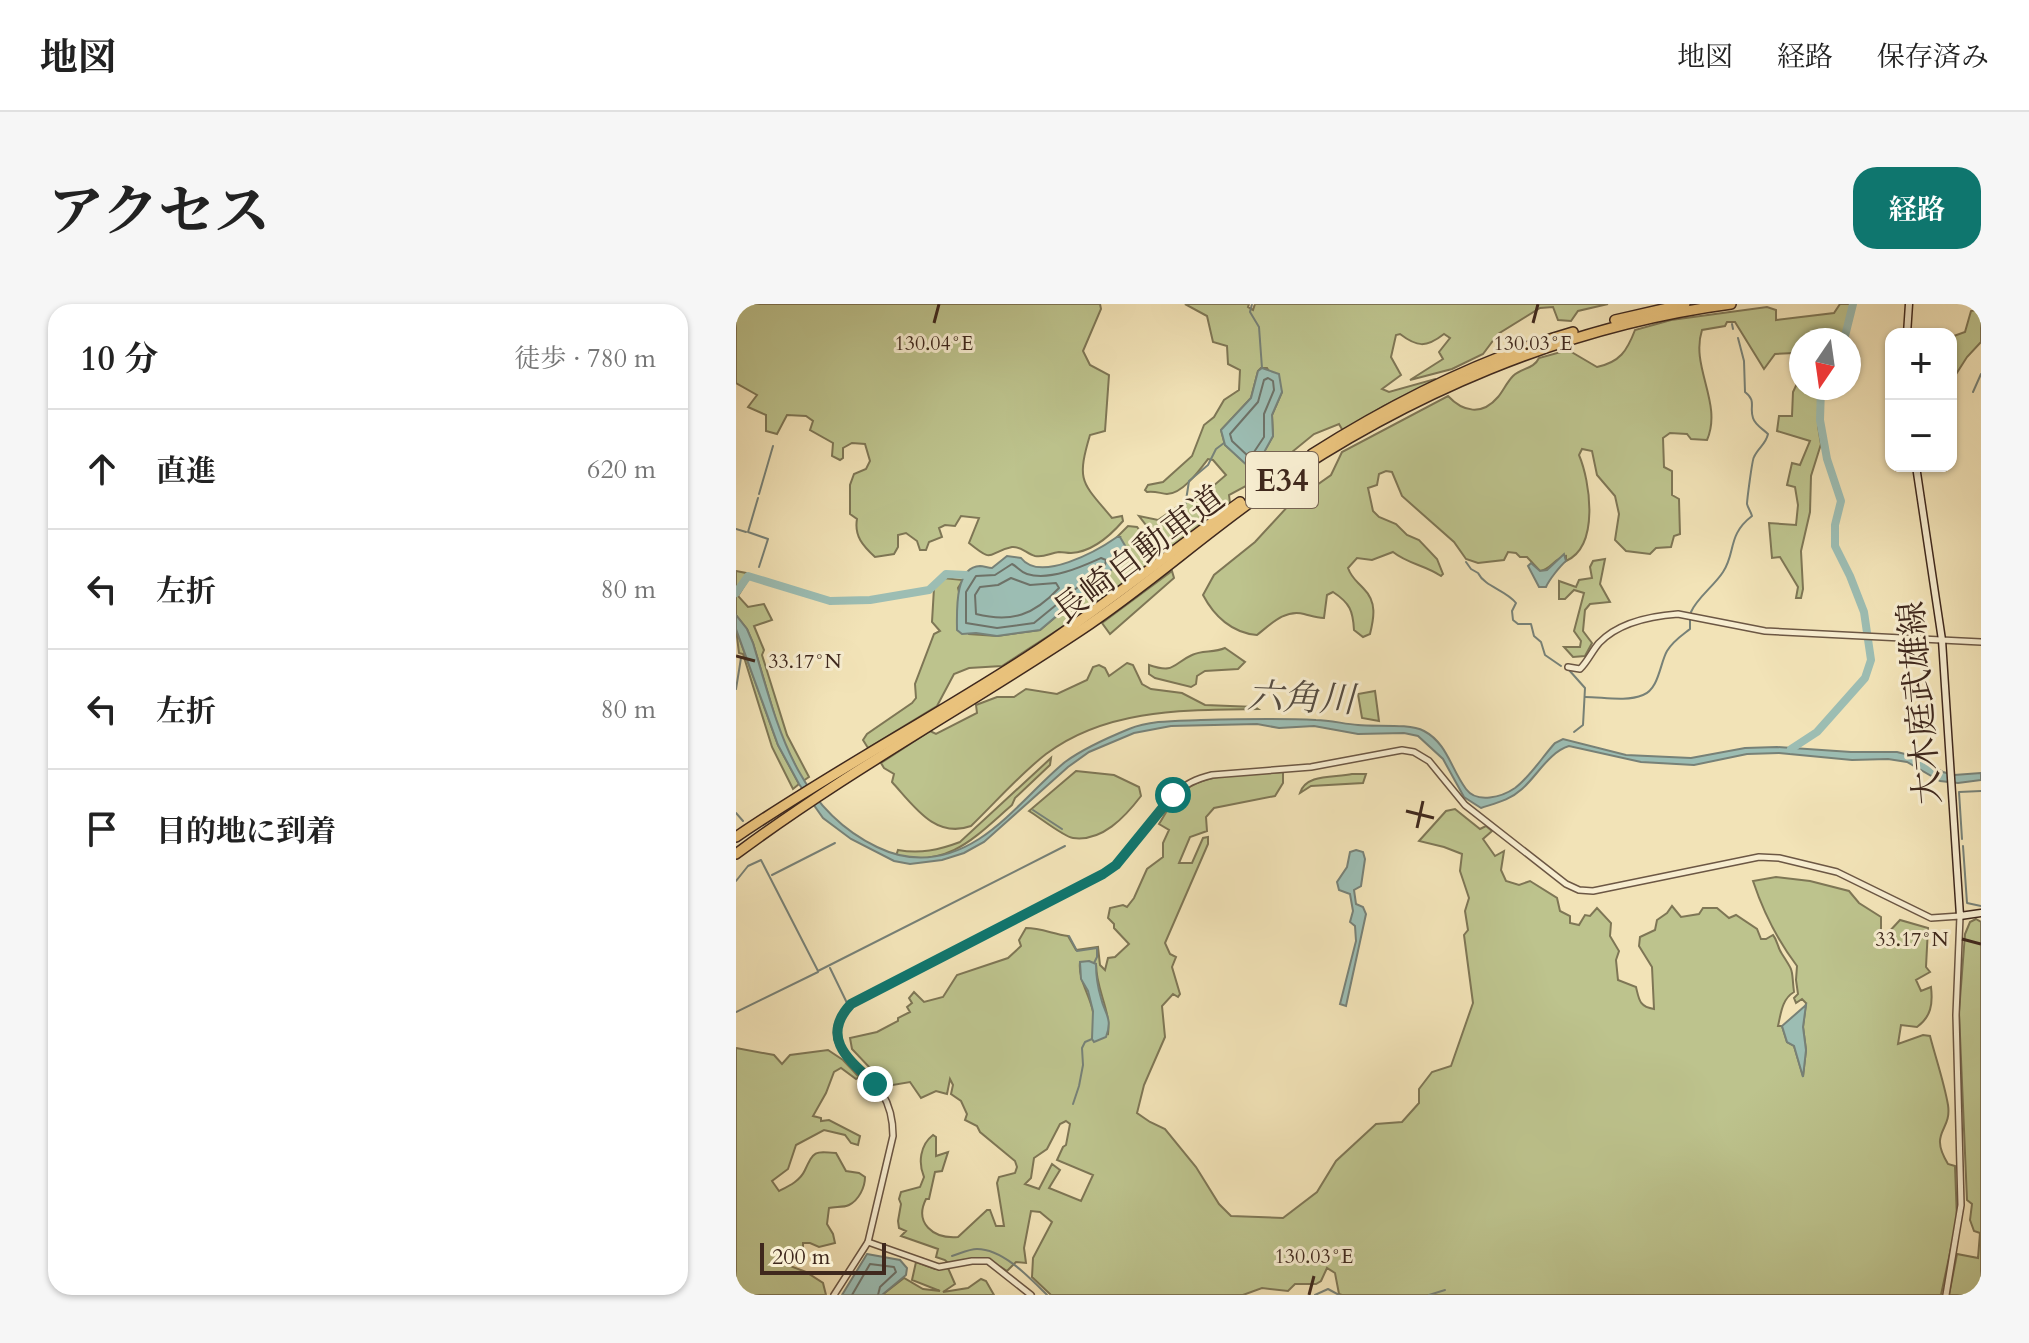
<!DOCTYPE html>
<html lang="ja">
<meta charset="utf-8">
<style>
body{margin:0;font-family:Cardo,"Noto Serif JP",serif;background:#f6f6f6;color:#222}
.controls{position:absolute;right:24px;top:24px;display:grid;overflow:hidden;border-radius:16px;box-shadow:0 2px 6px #0004}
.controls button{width:72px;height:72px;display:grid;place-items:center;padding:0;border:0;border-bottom:2px solid #e0e0e0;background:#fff;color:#222;font:40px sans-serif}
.compass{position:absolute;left:1053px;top:24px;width:72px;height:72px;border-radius:50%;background:#fff;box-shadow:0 2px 6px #0004;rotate:193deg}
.scale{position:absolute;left:24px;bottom:20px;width:126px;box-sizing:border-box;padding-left:8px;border:4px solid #3f281d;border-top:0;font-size:22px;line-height:28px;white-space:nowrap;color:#3f281d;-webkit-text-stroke:6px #f7edd0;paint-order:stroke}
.stop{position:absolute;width:24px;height:24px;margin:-18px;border:6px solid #0f766e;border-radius:50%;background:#fff}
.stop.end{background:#0f766e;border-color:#fff;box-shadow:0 2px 8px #0008}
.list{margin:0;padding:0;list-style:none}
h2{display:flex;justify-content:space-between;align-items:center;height:104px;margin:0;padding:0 32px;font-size:34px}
h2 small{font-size:26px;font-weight:400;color:#767676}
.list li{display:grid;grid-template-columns:52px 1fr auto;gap:24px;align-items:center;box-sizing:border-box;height:120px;padding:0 32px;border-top:2px solid #e0e0e0}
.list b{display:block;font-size:30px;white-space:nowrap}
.list em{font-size:26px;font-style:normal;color:#767676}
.icon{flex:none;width:44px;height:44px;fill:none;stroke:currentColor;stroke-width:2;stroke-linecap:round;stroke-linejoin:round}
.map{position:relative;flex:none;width:1245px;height:991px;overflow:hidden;border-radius:24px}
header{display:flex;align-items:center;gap:48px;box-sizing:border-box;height:112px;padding:0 40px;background:#fff;border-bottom:2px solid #e0e0e0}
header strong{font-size:38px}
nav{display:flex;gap:44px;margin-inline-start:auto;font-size:28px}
.intro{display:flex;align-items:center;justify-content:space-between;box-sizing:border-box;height:192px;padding:0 48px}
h1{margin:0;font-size:56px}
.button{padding:20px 36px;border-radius:24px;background:#0f766e;color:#fff;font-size:28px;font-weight:700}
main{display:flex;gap:48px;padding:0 48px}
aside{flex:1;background:#fff;border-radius:24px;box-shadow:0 2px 6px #0004}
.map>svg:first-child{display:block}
.green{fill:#bdc38d;stroke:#7e7655;stroke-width:2;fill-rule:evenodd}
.water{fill:#9cbdb3;stroke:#778177;stroke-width:2}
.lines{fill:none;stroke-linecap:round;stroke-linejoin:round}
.shore{stroke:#6e7268;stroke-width:2}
.stream{stroke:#778177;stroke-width:2}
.river{stroke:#9cbdb3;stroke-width:8}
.tertiary-casing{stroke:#6c5744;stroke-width:8}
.secondary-casing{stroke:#3f281d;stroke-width:9}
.motorway-casing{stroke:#3f281d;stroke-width:12}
.tertiary{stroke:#f7edd0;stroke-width:5}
.secondary{stroke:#f7edd0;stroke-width:6}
.motorway{stroke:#e9c27c;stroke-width:9}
.route{stroke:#0f766e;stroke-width:10}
.ticks{fill:none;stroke:#3f281d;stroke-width:3}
.labels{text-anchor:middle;stroke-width:6;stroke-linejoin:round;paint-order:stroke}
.shield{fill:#f7edd0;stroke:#766353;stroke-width:2}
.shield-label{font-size:32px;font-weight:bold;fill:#3f281d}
.street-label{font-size:34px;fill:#3f281d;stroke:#f7edd0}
.water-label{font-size:36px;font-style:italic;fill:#564d42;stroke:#f7edd0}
.ticks-label{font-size:20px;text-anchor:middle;fill:#3f281d;stroke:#f7edd0;stroke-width:6;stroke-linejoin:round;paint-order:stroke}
</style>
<header>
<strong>地図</strong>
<nav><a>地図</a><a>経路</a><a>保存済み</a></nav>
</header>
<div class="intro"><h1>アクセス</h1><a class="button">経路</a></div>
<main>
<aside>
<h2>10 分<small>徒歩 · 780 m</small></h2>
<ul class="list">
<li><svg class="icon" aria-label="ahead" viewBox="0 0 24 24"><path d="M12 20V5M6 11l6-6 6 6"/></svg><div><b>直進</b></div><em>620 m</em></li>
<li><svg class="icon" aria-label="left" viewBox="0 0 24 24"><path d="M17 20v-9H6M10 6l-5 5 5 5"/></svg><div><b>左折</b></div><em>80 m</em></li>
<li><svg class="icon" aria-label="left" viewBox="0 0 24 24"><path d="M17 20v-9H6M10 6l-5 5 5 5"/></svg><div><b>左折</b></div><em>80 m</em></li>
<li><svg class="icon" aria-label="arrive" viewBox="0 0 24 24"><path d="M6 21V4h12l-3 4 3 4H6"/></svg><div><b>目的地に到着</b></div></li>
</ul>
</aside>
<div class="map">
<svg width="1245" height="991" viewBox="0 0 1245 991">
<rect width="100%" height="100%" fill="#f2e3b7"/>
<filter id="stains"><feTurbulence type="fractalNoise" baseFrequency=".0025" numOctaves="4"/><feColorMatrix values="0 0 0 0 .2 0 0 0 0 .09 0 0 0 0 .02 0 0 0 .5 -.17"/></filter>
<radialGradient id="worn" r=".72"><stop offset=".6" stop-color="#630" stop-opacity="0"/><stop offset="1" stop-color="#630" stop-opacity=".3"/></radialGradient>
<g class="green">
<path d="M0,0H364L365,5L347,47L354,61L373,71L369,127L354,131C340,178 346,178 376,214L386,212L387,217C374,232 356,248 335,249C330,249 328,248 323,248C314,249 308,254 299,252C291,250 285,242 276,243C250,248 260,261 233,239L243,214L225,212L219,222L209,221L203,224L206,233L193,238L190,246H184L181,237L170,229L162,231V243L158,250L139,253C127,242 118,232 121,215L114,210V181L118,170L130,165L134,157L129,140L116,139L107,144V154L104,156L96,152L97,139L74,126L77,117L70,112L51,111L41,130L30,127V111L12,103L21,91L0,79Z"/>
<path d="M449,0H513L512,3L517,6L519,0H872L842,7L835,17L822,16L817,3L804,4L762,30L747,50L716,65L674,76L707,55L703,48L714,34L708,30C690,44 681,43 664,30L660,31L655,53L665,71L646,85L653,88L699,75L701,77L648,102L607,127L603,120L578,130L523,175L493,191L494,199L348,309L266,362L233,364L218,370L201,402L132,444L127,436L131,430L176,399L180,394L179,380L198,330L204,327L196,318L198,284L207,274L227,276L222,284L233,330L261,332L304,326L367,273L384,233H381L392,222L401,223L418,245L423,238L403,212L422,216L453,195L460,197L490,171L477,156L472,155C463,167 446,190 431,190C423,189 419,187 411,188L409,186L412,181L427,178L456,152L468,121L478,113L488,96L503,86L504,66L492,60L491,42L477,38L471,12ZM525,64H531L546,88L536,111L537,132L519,163L515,164L489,141L485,126L515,94L522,67Z"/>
<path d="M1104,0H1115L1110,25L1105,36H1065V53L1058,49L1039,50L1028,65L999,18H991L989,22L966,26C954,63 987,99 971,136L955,135L951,130L934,129L927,134L928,163L936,167V191L943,195L944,230L938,232L935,243L920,244L914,250L890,247L879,236L883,210L879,192L861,171L856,147L846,145L843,151C854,177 864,242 830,257V252C818,254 816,265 804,267L791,253H784L780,249L772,248L768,256L742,259L730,255L718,238L666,192L656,168L650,167L643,170L641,181L632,184L637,207L643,213L660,220L671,231L683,236L701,255L707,270L705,272C689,261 672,260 657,248L636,256L621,254L612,264C616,275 621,277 628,285C641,298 638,314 634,330L627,333L618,326C617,307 614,299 597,288L591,291L588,314C580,314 576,312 568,310C549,305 535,320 521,331C496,329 478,312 467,291L478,271L519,238L554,200L595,171L606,148L712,92C727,108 746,112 762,93C767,87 771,78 777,72C785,64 798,65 803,54L832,46L861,63C884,58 891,47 899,26L935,16L1031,3L1040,6V16L1098,9Z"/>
<path d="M1245,5V38L1231,53L1215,78V33L1229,28L1235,7Z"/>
<path d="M1065,71V84H1084L1082,122L1085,140L1075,172L1074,208L1065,247L1067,285L1065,294H1060L1062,283L1044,253L1036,254L1033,219L1060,221L1062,201L1059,183L1051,181L1056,159L1064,161L1074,137L1041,127L1043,112H1056L1057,88Z"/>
<path d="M869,255L864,280L874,298L854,300L849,306L847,327L856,339L849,352L837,353L828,343H844L845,337L838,327L848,289L838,286L829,295H823V277L840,283L843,276L856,274L854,263L857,257Z"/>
<path d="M0,267L10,269L13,274L2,292L12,303L28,300L36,316L18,322L28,346L26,351L51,431L73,473L67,477L45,433L17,339L11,325L0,311Z"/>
<path d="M436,267L438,274L374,330L366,319Z"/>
<path d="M0,325L42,441L63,480L57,485L36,443L7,350L3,349Z"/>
<path d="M489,344L509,358L502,365L469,367L461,372L460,380L455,383L419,374L413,370V361C439,370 436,360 456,351C466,346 478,349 489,344Z"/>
<path d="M391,359L397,361L406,380L415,385L446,389L469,401L519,403L522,405C450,406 371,404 310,450C283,471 259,499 235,522C199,535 178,502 156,478L158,470L148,464L145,459L194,427L200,430L241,409L240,401L261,393H278L290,385L321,390L351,376L357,363L363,361L369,364L373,372Z"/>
<path d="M639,387L643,417L626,414L622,390Z"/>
<path d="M315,454L314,461L279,494L276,501C239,533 214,563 160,552L162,546C184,550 203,546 224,538Z"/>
<path d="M340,467L378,471L403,483L405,492C389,513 366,538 337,534C328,533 303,513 293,507Z"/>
<path d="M547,468V479L539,492L478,504L470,513L471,527L454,533L443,559H456L467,534L472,533V540L429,639L434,650L440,653L436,663L444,690L442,693L437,690L426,702L429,733L408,781L401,809L414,818L429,825L460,863L483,900L495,912L547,914L581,888L600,857L640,820L666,818L683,799V785L696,768L715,762L737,699L728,631L732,626L729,607L733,594L724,567L726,550L708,543L683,537L710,507L719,505L744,525L750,522L756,527L747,535L759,552L768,547L765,566L770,577L783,581L794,577L821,594L824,607L834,612V619L843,621L849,611L854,612L861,604L875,619L874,632L883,647L880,656L882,676L900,683C903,695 903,703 918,705L916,663L903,642L904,633L919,626L921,616L931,609L936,602L945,613L963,610L967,604H981L993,614L1000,611L1021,625L1025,635H1030L1037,631C1042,637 1041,643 1046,650C1059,670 1055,664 1058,688C1046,695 1045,709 1042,722H1046L1051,738L1058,742L1067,772L1070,746L1067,723L1070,699L1066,695L1060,699L1058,694L1062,690L1060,676L1061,662C1042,637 1027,607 1017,577L1040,573L1074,577L1113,587L1123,599L1145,613V631L1151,630L1164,616L1192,624L1190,663L1194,668L1180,676L1185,687L1195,683C1197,700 1195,713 1181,723L1165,721L1162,740L1187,731L1194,732C1200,755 1208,778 1212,801C1216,828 1192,827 1212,860L1219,862L1221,916L1205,991H606L603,990L599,969L591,964L585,977L580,980H559L552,987L526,984L507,991H315L296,973L297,954L316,918L304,908L295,907L288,944L290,959L280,958L271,967C250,952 236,955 212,959L209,956L200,953L202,945L165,932L170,927L163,924L162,917L165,900L163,895L165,888L184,883L188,873C182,859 184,841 197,831L200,833V852L212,848L206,867L199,868L193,895H190C178,919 197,935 222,933L251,906H254L260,922H268L261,879L263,873L279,869L281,863L279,857L244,828L241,822L229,816L231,810L225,797L215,790L217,781L214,775L211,790L200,787L185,794L174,778L151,782L116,745L114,734L141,728L162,717V714L174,708L171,703L176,699L173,694L178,688L188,698L207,693L221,671L272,654L285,642L283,636L290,624C305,624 317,630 332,632L340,646L362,643L364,661L369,666L372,654L379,653L393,640L378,624V620L372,614L374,604L387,601L391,603L398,594L411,565L427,553V539L433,526L423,520C428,512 433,502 440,494C464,466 514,471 547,468ZM344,658L360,660C360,686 375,706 372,730L358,728C357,722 358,715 357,708C354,691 342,676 344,658ZM330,817L334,820L330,841L327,843L321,856L357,871L345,897L313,884L324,866L316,860L303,885L289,880L295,874L298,854L311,845L324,820Z"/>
<path d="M616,470H630L627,479L575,482L564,489C570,469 599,474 616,470Z"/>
<path d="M1240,615L1245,618V991H1213L1221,950L1242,954L1244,929L1238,927L1234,916L1236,900L1231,896L1223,708L1229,630L1234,618Z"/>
<path d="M0,744L38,751L46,760L54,751L92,746L107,756L123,773L120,775L105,764L98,768L90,789L77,812L85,814V817L93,816L124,832L122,841L115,839L109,831L88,826L60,841L52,865L36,877L43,887C53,882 64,877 69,866C78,847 78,847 100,849L110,867L123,869L129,873C129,883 123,896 113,901C107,904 98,902 93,904L91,920L97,930L99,939L83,943L74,939H67V944L54,946L47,952L54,962L70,968L87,979L90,991H0Z"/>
<path d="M180,958L199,965L212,964L219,980L207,988L232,984L245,975L250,977L258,991H146L168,974L187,985L204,987L176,976Z"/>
</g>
<g class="water">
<path d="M526,64L543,70L546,88L536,111L537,132L520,163L515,165L489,141L485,126L515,94L522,67Z"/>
<path d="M381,233H384L394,250L304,326L261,332L240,329L226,330L221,326C221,309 218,263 244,262C248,262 252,264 256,264L271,252L285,254C304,279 361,247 381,233Z"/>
<path d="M828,250L830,257C824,262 813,276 810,283H803L792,262L795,259L804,267L811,266Z"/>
<path d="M0,311L11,325L17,339C41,419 58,503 141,543C176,560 210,556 243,535C275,514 300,482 329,458C348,444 371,434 393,425C415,416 442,417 465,416C503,415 542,414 580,416C594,416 608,420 622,421C639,423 673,419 688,427C711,439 715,465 730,485C741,500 766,493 779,484C794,473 807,452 819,439L827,435L890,451L955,454L1009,444L1041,443L1115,448H1161L1177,452L1207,468L1218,471L1245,469V476L1222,479L1204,477L1171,458L1152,455L1116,456L1043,449L1011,450L958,461L905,458L833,442C813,448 801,472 786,485C774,496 760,499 745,504L728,493L707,455L682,432L668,429L622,430L578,422L543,424L521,420L435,422L398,429L353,448L332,463L248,538L228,549L206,556L174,560L158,557L115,535L87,514L63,480L42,441L0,325Z"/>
<path d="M620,546L627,548L629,555L625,582L618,586L620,600L627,603L630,610L610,702L604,700L620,637L619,622L614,618L617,607L614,590L603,586L601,578L611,563L614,548Z"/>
<path d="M353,657L360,660C360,671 362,684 365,694C369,711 377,714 370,733L358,738L356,735L357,707L352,687L345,675L344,658Z"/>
<path d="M1070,701L1067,723L1070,746L1067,773L1058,742L1051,738L1046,722Z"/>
<path d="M131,950L164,956L171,964L170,971L146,991H106Z"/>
</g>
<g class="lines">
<g class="shore">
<path d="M532,74L537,77L538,86L528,110V133L516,151L512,152L496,137L494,130L522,98L528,76Z"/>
<path d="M365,254L370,256L369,261L298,319L261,324L230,319V288L240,272L259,271L276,260C282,263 284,268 291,270C314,277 345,263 365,254Z"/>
<path d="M275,274L294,281L320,279L323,284C298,311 276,319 240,310L239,291L244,283L262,281Z"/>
<path d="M116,991L134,960L158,963L160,968L144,983L142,991"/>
</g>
<g class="stream">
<path d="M516,0L514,8L523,23L526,64"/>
<path d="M996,20L997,25"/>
<path d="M1237,88L1245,70"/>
<path d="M23,190L37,142"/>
<path d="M22,194L12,228L32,235L23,263"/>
<path d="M421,224L449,203L453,177L472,161L480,145L488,139"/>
<path d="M0,225L10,228"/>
<path d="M730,258L735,265L742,269C749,283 770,286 780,299L776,307L777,316L782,320H795L798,332L805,338L809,351L825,362"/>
<path d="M955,308C961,294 978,282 987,268C1000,249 991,231 1016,212C1015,208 1012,204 1011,200C1011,197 1016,156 1018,153C1022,144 1030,140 1032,130C1027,125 1019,121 1017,114C1013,103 1021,97 1009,88L1008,57L1002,34"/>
<path d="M833,366L849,384L847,421L838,428"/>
<path d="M0,385L5,354"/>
<path d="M849,393C867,393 890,398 907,391C923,385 924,359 931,347C937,337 945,332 954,325V316"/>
<path d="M297,506L326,525"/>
<path d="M0,509L7,517"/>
<path d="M1226,535L1223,488L1245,487"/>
<path d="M1227,542L1231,599L1245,602"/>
<path d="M36,571L99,539"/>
<path d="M0,577L12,562L25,556L82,667L329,542"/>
<path d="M333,632L341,647L361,644V653L358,659"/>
<path d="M94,664L111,699"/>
<path d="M0,708L82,668"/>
<path d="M337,800L343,782L347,761L346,744L349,738L356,735"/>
<path d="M216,952C223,950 233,945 241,945C267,945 294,974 311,991"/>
<path d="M579,991L592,985L603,991"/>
<path d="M693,991L709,986"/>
</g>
<g class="river">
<path d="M1108,36L1117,0"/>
<path d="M0,289L12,272L94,297L134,296L193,286L210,270L230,271"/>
<path d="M1055,445L1081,428L1129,374L1135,356L1128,308L1114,272L1099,242V221L1105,197L1091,155L1084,116L1085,84"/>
</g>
<g class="tertiary-casing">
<g id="tertiary">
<path d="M832,363L844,365C852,357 856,347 863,339C883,318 915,312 942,310L1029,327L1245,338"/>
<path d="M132,938L203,963L236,957H252L295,991"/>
<path d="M98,991L132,938L157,832C157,817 154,802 146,789C127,759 76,742 115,700L367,570L380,561L437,491C449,480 460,475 476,471L575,463L666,446L678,448L693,457L729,501L830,580L843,586L857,587L1023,553L1043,554L1101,568L1195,614L1224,612L1220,711L1225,901L1210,991"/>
</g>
</g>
<g class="secondary-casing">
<g id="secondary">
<path d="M1171,30L1173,0"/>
<path d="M1180,162L1206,336L1224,612L1245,609"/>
</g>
</g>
<g class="motorway-casing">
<g id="motorway">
<path d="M879,16L949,0"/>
<path d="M576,150C657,99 746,54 837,28"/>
<path d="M0,533C94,469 195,415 291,353C365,305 433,249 504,198"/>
<path d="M0,550C110,468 231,402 345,326C410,283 469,229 533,185C671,90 829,22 995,0"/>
</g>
</g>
<use href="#tertiary" class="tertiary"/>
<use href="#secondary" class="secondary"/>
<use href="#motorway" class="motorway"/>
</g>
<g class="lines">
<path class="route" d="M139,780C114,757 83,734 115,700L367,570L380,561L437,491"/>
</g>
<path class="ticks" d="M198,19L203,0M797,19L802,0M0,352L19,357M670,507L698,514M681,524L687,497M1226,635L1245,640M573,991L578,972"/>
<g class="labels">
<rect class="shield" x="510" y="148" width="72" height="56" rx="6"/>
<g class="shield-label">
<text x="546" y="187">E34</text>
</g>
<g class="street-label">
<text transform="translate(402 250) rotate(-37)" y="12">長崎自動車道</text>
<text transform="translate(1183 399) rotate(-95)" y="12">大木庭武雄線</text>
</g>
<g class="water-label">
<text transform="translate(565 393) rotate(2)" y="13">六角川</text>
</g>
</g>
<g class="ticks-label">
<text x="198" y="46">130.04°E</text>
<text x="797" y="46">130.03°E</text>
<text x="69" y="364">33.17°N</text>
<text x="1176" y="642">33.17°N</text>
<text x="578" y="959">130.03°E</text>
</g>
<rect width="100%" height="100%" filter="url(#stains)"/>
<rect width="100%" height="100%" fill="url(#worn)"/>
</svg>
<div class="controls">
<button>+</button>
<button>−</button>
</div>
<svg class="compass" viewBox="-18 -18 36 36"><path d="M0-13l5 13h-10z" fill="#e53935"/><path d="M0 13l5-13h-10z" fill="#767676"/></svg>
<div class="scale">200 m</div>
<div class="stop" style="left:437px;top:491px"></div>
<div class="stop end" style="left:139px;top:780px"></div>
</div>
</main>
